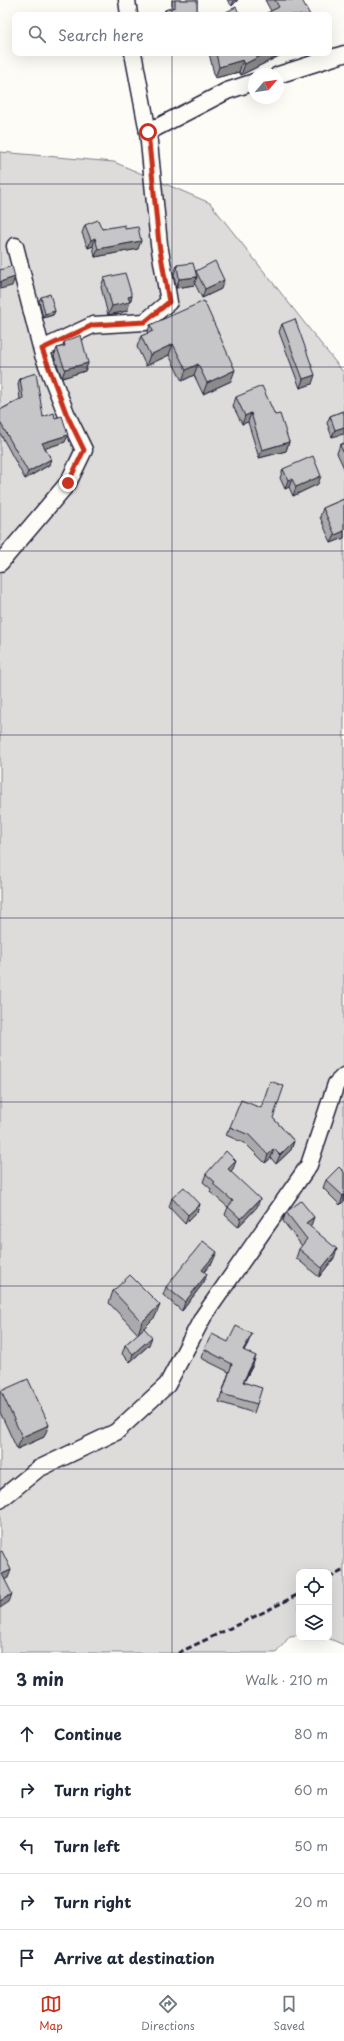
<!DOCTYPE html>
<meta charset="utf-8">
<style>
body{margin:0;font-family:"Playpen Sans",sans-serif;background:#f6f6f7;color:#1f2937}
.controls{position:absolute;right:12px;bottom:12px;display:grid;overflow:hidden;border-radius:8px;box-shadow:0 4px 16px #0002}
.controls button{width:36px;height:36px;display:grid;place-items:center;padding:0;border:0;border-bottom:1px solid #e0e1e3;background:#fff;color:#1f2937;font:20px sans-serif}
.compass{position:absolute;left:248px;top:68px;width:36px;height:36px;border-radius:50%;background:#fff;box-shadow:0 4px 16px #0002;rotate:61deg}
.stop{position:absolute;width:12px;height:12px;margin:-9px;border:3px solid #c8321e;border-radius:50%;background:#fff}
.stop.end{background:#c8321e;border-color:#fff;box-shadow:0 1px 4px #0008}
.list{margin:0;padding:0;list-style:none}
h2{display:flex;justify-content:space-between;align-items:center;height:52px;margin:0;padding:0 16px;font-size:17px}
h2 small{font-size:13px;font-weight:400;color:#747a83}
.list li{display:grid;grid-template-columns:26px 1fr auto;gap:12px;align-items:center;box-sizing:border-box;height:56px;padding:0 16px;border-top:1px solid #e0e1e3}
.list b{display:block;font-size:15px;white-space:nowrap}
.list em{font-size:13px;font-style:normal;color:#747a83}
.icon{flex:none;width:22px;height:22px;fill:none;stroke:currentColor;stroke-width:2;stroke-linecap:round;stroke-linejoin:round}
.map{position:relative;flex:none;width:344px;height:1653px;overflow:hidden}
.search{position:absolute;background:#fff;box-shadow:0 4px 16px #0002;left:12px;right:12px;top:12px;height:44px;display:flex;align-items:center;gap:10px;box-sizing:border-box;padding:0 14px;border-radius:8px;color:#747a83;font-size:15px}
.sheet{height:332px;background:#fff}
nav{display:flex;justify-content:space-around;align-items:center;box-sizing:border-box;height:56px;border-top:1px solid #e0e1e3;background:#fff;font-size:11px;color:#747a83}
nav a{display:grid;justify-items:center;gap:2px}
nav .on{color:#c8321e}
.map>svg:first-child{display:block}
.green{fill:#dddcdb;stroke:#807f8b}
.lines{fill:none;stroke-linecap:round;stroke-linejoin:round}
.street-casing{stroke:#22223b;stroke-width:19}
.street{stroke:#fdfcf7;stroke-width:16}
.rail{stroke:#22223b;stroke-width:3;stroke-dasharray:6 3;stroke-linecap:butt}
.wall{fill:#aaaaac;stroke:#22223b}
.shaded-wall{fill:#8b8b8c;stroke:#22223b}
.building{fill:#c6c6c8;stroke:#22223b}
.route{stroke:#c8321e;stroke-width:5}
.grid{fill:none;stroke:#22223b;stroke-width:1;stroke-opacity:0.55}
</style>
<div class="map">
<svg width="344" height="1653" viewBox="0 0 344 1653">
<rect width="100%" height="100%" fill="#fdfcf7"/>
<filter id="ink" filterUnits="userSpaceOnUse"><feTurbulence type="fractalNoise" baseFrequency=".025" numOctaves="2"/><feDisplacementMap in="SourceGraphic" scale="8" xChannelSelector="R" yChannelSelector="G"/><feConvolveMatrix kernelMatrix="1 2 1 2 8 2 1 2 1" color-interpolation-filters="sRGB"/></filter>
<g filter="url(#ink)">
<path class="green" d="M0,152L114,162L210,203L344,373V1645L328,1638L329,1572H299V1635L290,1636L276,1653H0Z"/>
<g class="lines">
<g class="street-casing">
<g id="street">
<path d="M127,0L129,15"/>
<path d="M278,75L344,54"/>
<path d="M148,132L227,91L254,82"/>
<path d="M42,349L93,325L145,322L169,302L159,244L148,132L133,53"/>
<path d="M0,563L68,483L84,450L66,413L43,355L15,246"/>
<path d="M0,1500L38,1469L116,1432L167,1385L203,1317L309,1165L336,1084L344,1076"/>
</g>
</g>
<use href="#street" class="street"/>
<g class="rail">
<path d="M329,1578L344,1570"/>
<path d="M178,1653L264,1612L299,1594"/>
</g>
</g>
<g class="wall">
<path d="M172,0H197V10L198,15H163L165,10L172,8Z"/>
<path d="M227,0H238L232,6Z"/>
<path d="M265,0H302L271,11Z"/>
<path d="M209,53H285L241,75L239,72L215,78Z"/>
<path d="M85,225L102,229H125L138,249L95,257L93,246L88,248L82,233Z"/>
<path d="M177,265L196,271L221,289L202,298L195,284L194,285L176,288L174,274Z"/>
<path d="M104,278L132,296L127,311L108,315L101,287Z"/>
<path d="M41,297L55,311L53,315L43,318L39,301Z"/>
<path d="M282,324L312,384L300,388L279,332Z"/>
<path d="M150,325L231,381L203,394L194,375L182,381L169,355L146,366L137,347L141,336L147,334Z"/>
<path d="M64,342L88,363L85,371L62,378L54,356L57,348L63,346Z"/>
<path d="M20,378L43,417L55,418L65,442L45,448L51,459L49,465L25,479L0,433V410L20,399L18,384Z"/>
<path d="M236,397L275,415L289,442L286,451L259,458L248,422L242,424L233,406Z"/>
<path d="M343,411L332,437L327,423L330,416Z"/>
<path d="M344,443V468L337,453L340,445Z"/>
<path d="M283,469L318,484L293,496L289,487L285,489L280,478Z"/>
<path d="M344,499V538L331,543L320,517L323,508Z"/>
<path d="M273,1118L294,1141L291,1150L276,1164L271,1158L265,1163L246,1144L226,1135L230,1127Z"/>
<path d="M233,1169L230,1172L257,1207L238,1227L225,1215L228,1207L210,1192L211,1189L203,1182L206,1174Z"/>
<path d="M344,1172V1201L340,1205L323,1188L326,1180Z"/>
<path d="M172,1198L200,1204L197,1212L185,1224L169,1207Z"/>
<path d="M286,1212L311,1226H310L334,1258L319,1277L296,1258L299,1249L302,1246L283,1221Z"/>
<path d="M213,1261L204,1272V1282L182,1311L163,1295L166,1287Z"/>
<path d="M113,1291L155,1317L144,1328L149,1345L130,1362L122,1354L125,1345L138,1334L109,1303Z"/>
<path d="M228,1342L248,1343L244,1350L253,1365L244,1382L257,1404L254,1413L219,1402L229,1372L201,1358L204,1349Z"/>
<path d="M1,1391L44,1437L17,1449L0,1412V1393Z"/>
</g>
<g class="shaded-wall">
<path d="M234,0H238L232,6Z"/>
<path d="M266,53H285L241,75L245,64Z"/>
<path d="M308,53H316L307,56Z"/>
<path d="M243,60L239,72L215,78L219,67Z"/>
<path d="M95,238L93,246L88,248L91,240Z"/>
<path d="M141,241L138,249L95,257L98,249Z"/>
<path d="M15,277L12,286L0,289V282Z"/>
<path d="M197,277L194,285L176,288L179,279Z"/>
<path d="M224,280L221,289L202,298L205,289Z"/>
<path d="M132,296L127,311L108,315L112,306L128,297Z"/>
<path d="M55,311L53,315L43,318L45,314Z"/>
<path d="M173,344L169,355L146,366L150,355Z"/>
<path d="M88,363L85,371L62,378L65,369Z"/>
<path d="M198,364L194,375L182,381L186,370Z"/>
<path d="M235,370L231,381L203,394L207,383Z"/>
<path d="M315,375L312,384L300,388L303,379Z"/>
<path d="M251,413L248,422L242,424L245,416Z"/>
<path d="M344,427V434L332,437L335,430Z"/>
<path d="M68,435L65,442L40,450L42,443Z"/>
<path d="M289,442L286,451L259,458L262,450Z"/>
<path d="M51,459L49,465L25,479L28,472Z"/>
<path d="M321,476L318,484L293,496L296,487Z"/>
<path d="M292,479L289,487L285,489L288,480Z"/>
<path d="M344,531V538L331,543L335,535Z"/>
<path d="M294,1141L291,1150L276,1164L280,1155Z"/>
<path d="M274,1149L271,1158L265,1163L268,1155Z"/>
<path d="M236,1161L233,1169L225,1177L228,1169Z"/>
<path d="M344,1195V1201L340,1205L343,1196Z"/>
<path d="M260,1199L257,1207L238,1227L241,1219Z"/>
<path d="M200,1204L197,1212L185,1224L188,1215Z"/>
<path d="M314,1217L311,1226L303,1232L306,1223Z"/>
<path d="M337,1249L334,1258L319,1277L322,1268Z"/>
<path d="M217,1252L213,1261L199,1278L202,1270Z"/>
<path d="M207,1274L204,1282L182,1311L185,1302Z"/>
<path d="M160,1305L155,1317L138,1334L142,1322Z"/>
<path d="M252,1334L248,1343L240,1358L243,1350Z"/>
<path d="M152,1337L149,1345L130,1362L133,1354Z"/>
<path d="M256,1356L253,1365L239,1390Z"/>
<path d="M49,1425L44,1437L17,1449L22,1437Z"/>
<path d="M11,1570L8,1578L0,1582L2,1574Z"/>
<path d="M12,1594L9,1602L0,1608V1601Z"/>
</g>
<g class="building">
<path d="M175,0H197V10L198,15H167L165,10L175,7Z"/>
<path d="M275,0H302L310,15H263L279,7Z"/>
<path d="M236,7L240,15H220Z"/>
<path d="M216,53H266L245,64L243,60L219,67Z"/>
<path d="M98,220L102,229L125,225V229L138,227L141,241L98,249L95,238L91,240L85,225Z"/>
<path d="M215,261L224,280L205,289L196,271Z"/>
<path d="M193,263L197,277L179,279L177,265Z"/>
<path d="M12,266L15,277L0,282V270Z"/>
<path d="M125,273L132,296L128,297L130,302L112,306L104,278Z"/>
<path d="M50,294L55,311L45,314L41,297Z"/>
<path d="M204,301L235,370L207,383L198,364L186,370L173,344L150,355L141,336L153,331L150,325Z"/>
<path d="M295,319L315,375L303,379L282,324Z"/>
<path d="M81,335L88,363L65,369L57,348L65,346L64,342Z"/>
<path d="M36,373L43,417L54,413L55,418L62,416L68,435L42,443L51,459L28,472L0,422V410L23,398L20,378Z"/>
<path d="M262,386L275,415L280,414L289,442L262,450L251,413L245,416L236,397Z"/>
<path d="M343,411L344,415V427L335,430L330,416Z"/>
<path d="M344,443V454L340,445Z"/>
<path d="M313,456L321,476L296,487L292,479L288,480L283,469Z"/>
<path d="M344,499V531L335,535L323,508Z"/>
<path d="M270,1081L284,1086L273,1118L294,1141L280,1155L274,1149L268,1155L249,1135L230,1127L241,1100L261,1108Z"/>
<path d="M226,1151L236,1161L228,1169L260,1199L241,1219L228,1207L233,1201L213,1184L215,1182L206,1174Z"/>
<path d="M339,1167L344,1172V1195L343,1196L326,1180Z"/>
<path d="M184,1187L200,1204L188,1215L172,1198Z"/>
<path d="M301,1201L314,1217L306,1223L337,1249L322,1268L299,1249L307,1239L286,1212Z"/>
<path d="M203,1241L217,1252L202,1270L207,1274L185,1302L166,1287Z"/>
<path d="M130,1275L160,1305L142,1322L113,1291Z"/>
<path d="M236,1326L252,1334L243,1350L256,1356L243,1382L262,1388L257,1404L222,1394L232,1364L204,1349L212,1334L228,1342Z"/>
<path d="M144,1328L152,1337L133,1354L125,1345Z"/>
<path d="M28,1379L49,1425L22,1437L1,1391Z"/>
<path d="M2,1551L11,1570L2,1574L12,1594L0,1601V1552Z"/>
</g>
</g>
<g class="lines" filter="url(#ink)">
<path class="route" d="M68,483L84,450L66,413L42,349L93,325L145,322L169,302L159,244L148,132"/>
</g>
<path class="grid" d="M172,0V15M172,53V1653M0,184H344M0,367H344M0,551H344M0,735H344M0,918H344M0,1102H344M0,1286H344M0,1469H344"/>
</svg>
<div class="controls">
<button><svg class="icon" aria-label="locate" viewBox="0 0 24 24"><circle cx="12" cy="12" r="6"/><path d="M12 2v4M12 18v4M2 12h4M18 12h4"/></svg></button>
<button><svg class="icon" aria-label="layers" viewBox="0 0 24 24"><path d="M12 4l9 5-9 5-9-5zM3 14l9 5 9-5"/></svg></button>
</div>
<svg class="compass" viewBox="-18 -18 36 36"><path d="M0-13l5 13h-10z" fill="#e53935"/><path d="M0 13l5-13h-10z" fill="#747a83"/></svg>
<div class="stop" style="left:148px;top:132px"></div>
<div class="stop end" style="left:68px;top:483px"></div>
<div class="search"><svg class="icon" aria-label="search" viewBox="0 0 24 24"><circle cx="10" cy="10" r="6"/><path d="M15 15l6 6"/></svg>Search here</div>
</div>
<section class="sheet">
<h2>3 min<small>Walk · 210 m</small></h2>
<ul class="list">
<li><svg class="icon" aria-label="ahead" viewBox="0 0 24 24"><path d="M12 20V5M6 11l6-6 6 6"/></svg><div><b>Continue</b></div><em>80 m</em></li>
<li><svg class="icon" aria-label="right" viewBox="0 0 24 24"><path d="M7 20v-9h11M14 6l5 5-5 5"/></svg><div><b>Turn right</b></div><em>60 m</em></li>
<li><svg class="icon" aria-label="left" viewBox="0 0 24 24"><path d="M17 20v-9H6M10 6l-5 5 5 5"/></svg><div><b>Turn left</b></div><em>50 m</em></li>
<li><svg class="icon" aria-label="right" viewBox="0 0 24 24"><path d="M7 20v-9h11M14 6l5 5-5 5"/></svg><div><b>Turn right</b></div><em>20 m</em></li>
<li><svg class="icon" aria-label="arrive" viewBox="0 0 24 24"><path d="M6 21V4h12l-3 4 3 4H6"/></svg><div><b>Arrive at destination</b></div></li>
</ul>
</section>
<nav>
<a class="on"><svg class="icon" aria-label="map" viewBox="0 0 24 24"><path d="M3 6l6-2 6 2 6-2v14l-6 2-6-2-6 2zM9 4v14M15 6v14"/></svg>Map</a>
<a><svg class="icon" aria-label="directions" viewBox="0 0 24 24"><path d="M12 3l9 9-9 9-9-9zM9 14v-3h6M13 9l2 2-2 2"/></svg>Directions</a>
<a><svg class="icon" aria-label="saved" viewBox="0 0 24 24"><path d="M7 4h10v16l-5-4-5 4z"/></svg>Saved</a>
</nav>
